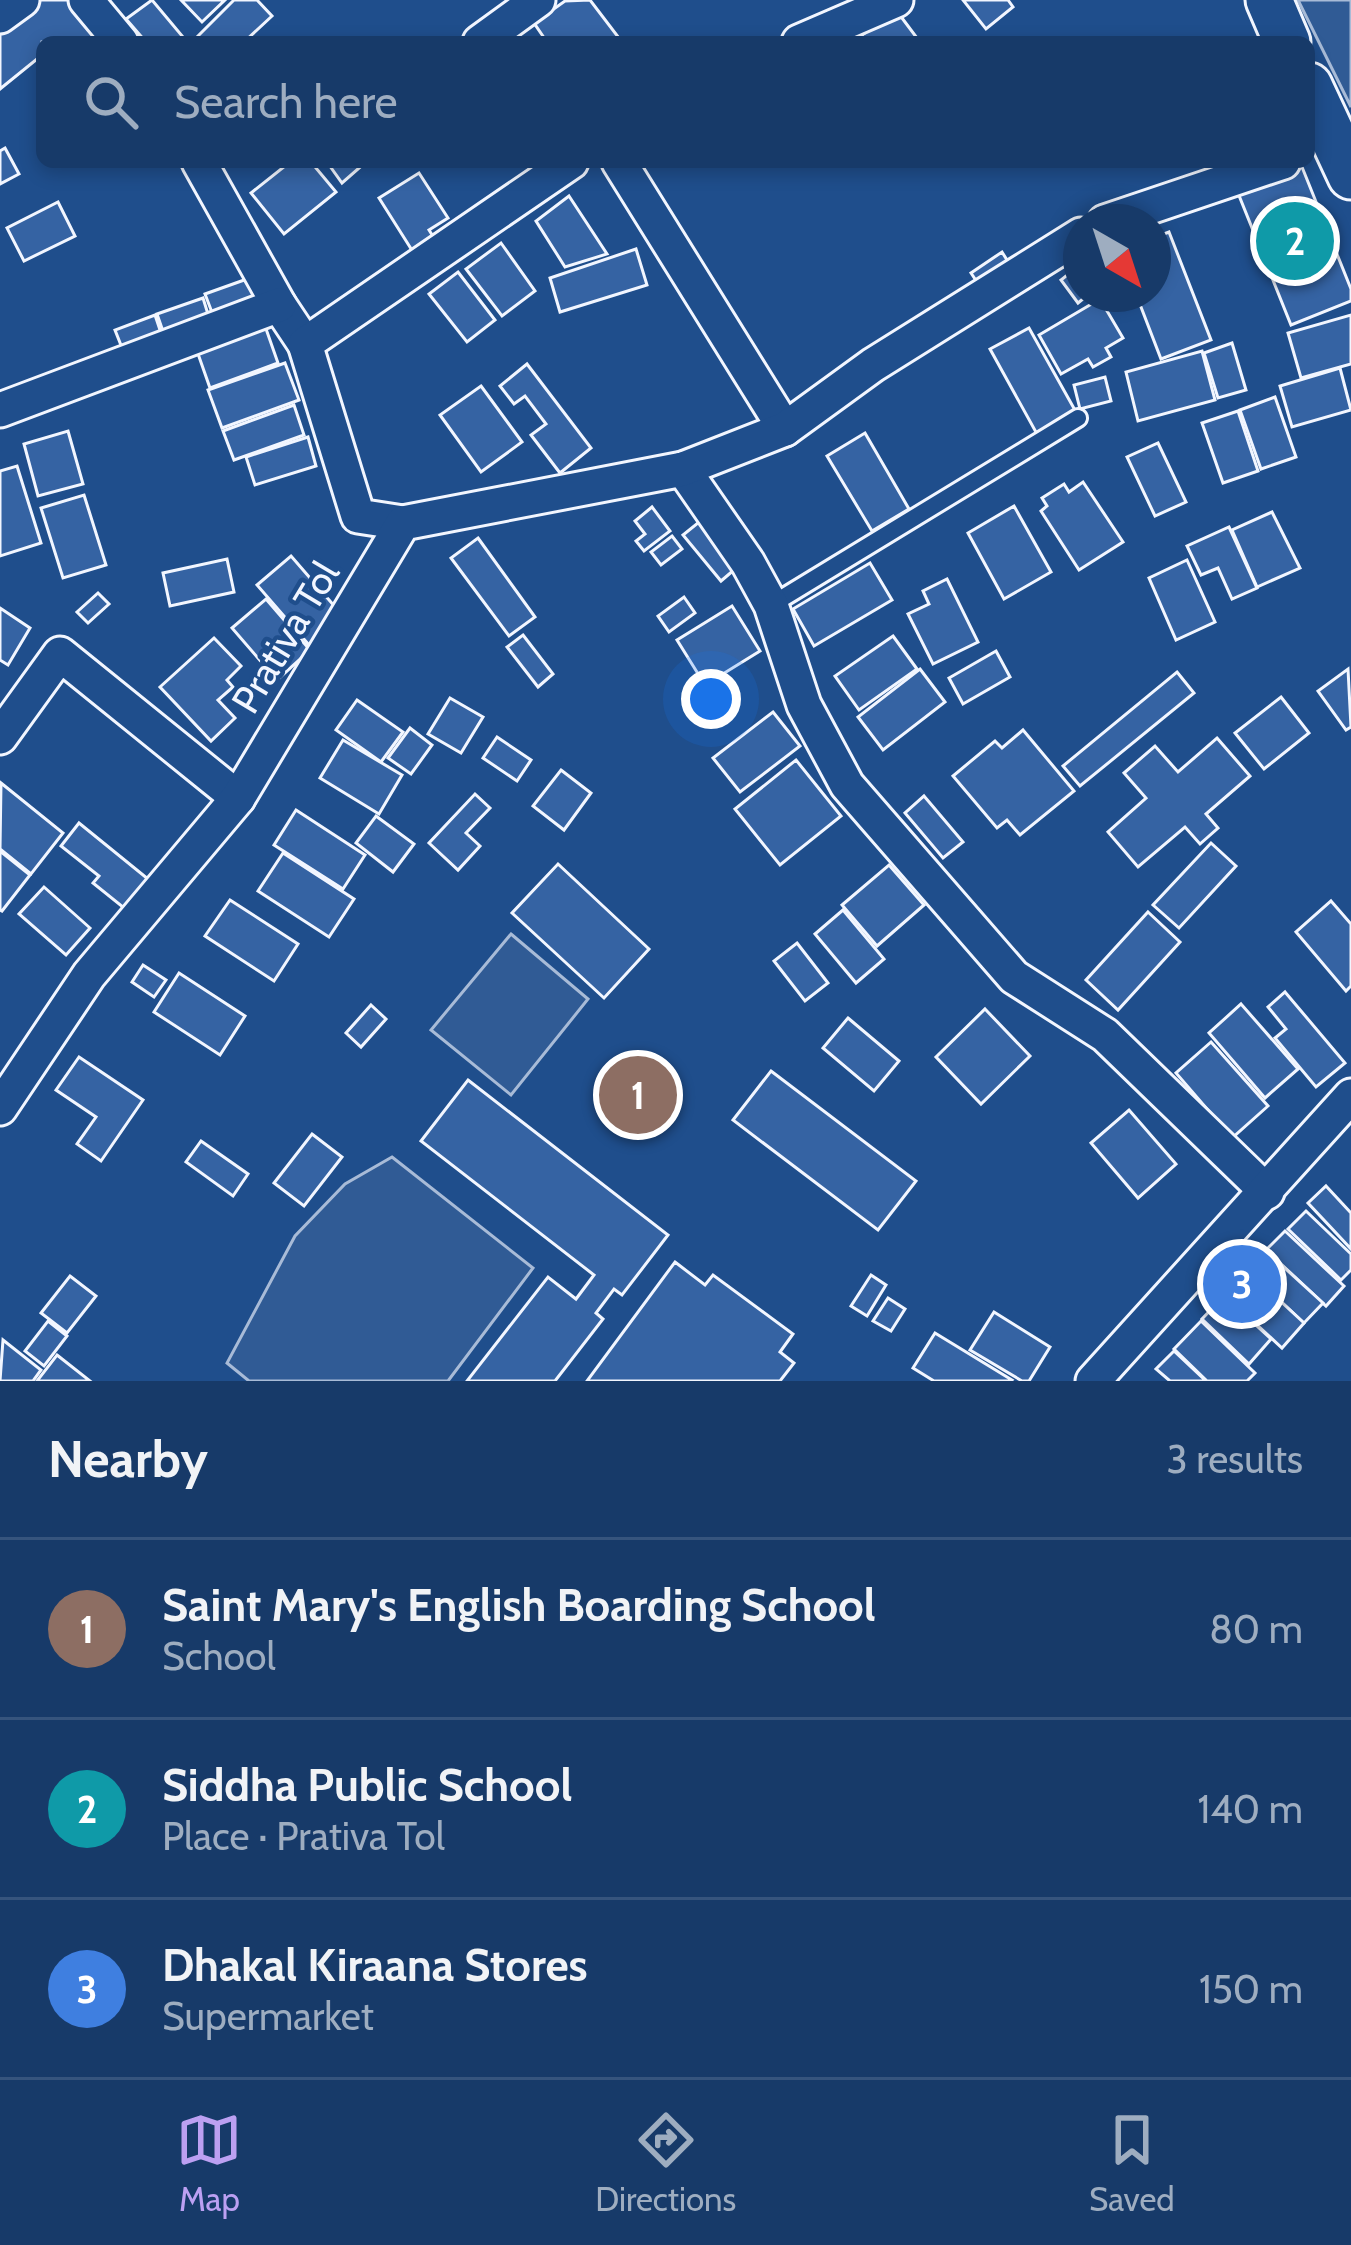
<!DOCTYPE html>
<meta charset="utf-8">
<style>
body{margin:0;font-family:Cabin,sans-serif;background:#244571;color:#f1f3f6}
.compass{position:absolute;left:1063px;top:204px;width:108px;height:108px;border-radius:50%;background:#173a69;box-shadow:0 6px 18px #0003;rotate:141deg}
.you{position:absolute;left:711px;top:699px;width:42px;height:42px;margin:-30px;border:9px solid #fff;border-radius:50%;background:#1a73e8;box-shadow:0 0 0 18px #1a73e833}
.badge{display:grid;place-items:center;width:78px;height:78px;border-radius:50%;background:#bca0f2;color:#fff;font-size:39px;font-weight:700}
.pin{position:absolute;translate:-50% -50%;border:6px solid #fff;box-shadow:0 3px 12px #0006}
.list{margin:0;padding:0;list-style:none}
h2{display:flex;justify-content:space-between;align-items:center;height:156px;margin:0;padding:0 48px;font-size:51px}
h2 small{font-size:39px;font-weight:400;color:#9eadc0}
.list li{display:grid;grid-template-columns:78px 1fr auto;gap:36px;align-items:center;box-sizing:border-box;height:180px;padding:0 48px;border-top:3px solid #36547d}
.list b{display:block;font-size:45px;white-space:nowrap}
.list p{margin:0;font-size:39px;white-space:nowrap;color:#9eadc0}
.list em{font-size:39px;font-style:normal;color:#9eadc0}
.icon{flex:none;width:66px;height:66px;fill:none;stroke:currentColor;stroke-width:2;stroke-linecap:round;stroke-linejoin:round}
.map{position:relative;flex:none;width:1351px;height:1381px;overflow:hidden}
.search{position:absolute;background:#173a69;box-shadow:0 6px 18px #0003;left:36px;right:36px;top:36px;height:132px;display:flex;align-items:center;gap:30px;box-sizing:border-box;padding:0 42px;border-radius:18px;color:#9eadc0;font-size:45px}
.sheet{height:696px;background:#173a69}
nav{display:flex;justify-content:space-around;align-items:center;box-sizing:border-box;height:168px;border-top:3px solid #36547d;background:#173a69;font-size:33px;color:#9eadc0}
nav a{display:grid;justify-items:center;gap:6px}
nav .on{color:#bca0f2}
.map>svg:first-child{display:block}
.built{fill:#305b95;stroke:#a8bbd7;stroke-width:3}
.building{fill:#3563a3;stroke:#f2f6ff;stroke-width:3}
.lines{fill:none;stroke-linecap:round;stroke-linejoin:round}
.lane-casing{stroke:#f2f6ff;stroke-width:22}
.street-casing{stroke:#f2f6ff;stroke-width:39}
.secondary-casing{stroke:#f2f6ff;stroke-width:51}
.lane{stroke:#1f4e8c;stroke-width:16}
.street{stroke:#1f4e8c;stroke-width:33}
.secondary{stroke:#1f4e8c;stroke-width:45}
.labels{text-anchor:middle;stroke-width:9;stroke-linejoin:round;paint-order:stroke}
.street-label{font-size:39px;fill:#f2f6ff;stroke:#1f4e8c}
</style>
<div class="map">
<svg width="1351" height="1381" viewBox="0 0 1351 1381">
<rect width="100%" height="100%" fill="#1f4e8c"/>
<g class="built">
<path d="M1298,0H1351V107Z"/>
<path d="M511,934L588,999L511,1095L431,1030Z"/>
<path d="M392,1157L533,1268L448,1381H249L227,1363L295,1236L345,1184Z"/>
</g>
<g class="building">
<path d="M36,0H71L104,42H42V55L0,89V28Z"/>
<path d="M152,0L183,37L177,42H146L126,19Z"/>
<path d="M181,0H225L202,22Z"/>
<path d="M234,0H257L272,16L244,42H192Z"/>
<path d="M590,0L622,42H547L534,23L565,1Z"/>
<path d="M963,0H1008L1013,7L986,29Z"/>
<path d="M896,10L920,42H864L858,38Z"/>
<path d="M5,148L19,174L0,184V151Z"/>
<path d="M290,162H311L336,192L284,234L251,193Z"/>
<path d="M327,162H366L342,183Z"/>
<path d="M1302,167L1351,289V301L1291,325L1238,193Z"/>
<path d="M419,173L448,218L429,230L436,241L415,255L379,198Z"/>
<path d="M569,196L607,254L565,267L536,221Z"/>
<path d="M58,202L75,236L24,261L7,228Z"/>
<path d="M1169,232L1211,340L1161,359L1136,294H1153V238Z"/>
<path d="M501,243L535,291L502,316L466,269Z"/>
<path d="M636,249L647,285L560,312L550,278Z"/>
<path d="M1002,252L1012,268L981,288L971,273Z"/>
<path d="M1081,264V294H1089L1078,303L1061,280Z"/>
<path d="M458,272L495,320L467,342L429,294Z"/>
<path d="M247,279L258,308L216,323L205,294Z"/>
<path d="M203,298L212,327L167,343L157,314Z"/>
<path d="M1100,299L1123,338L1106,348L1111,357L1093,367L1088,359L1061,374L1039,335Z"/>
<path d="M155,315L165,345L126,358L115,330Z"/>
<path d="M1351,315V364L1301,378L1288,333Z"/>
<path d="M265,326L278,363L210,388L197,351Z"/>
<path d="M1029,328L1076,412L1037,434L990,349Z"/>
<path d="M1232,343L1246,390L1218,398L1204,353Z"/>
<path d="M1202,351L1215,400L1138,421L1126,372Z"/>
<path d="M285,363L299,400L222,428L208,390Z"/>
<path d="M527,364L591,448L560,473L531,435L546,424L525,396L514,404L500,386Z"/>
<path d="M1340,368L1351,410L1292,427L1280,386Z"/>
<path d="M1105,377L1111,401L1080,409L1074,385Z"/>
<path d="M481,386L522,442L481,472L440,415Z"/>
<path d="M1275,397L1296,457L1261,469L1240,410Z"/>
<path d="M294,405L304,435L234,460L223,431Z"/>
<path d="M1238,411L1258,471L1223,483L1202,423Z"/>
<path d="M68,431L83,484L38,496L24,444Z"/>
<path d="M865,433L909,509L872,531L827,456Z"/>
<path d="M308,437L316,466L255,485L246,457Z"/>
<path d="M1158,443L1186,502L1155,516L1127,457Z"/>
<path d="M17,466L41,543L0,556V471Z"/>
<path d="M1083,482L1123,542L1079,570L1041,511L1047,506L1042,498L1064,484L1069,492Z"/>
<path d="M84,495L106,565L63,578L41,508Z"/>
<path d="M1014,506L1051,572L1004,599L968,533Z"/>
<path d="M652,507L670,531L644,551L636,541L645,534L635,521Z"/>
<path d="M1272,512L1300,568L1257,587L1232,530Z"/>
<path d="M704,518L741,564L721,581L683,535Z"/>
<path d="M1229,527L1257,588L1232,599L1218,568L1201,575L1187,546Z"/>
<path d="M672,536L682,549L661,565L651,552Z"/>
<path d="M478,538L535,617L509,636L451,558Z"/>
<path d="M291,556L343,616L309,645L257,585Z"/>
<path d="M227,559L234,592L170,606L163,573Z"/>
<path d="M1187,560L1215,622L1176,640L1149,578Z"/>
<path d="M870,563L892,600L814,646L793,609Z"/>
<path d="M947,579L978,642L933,664L908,614L929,604L923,591Z"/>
<path d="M98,593L109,604L88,623L77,612Z"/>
<path d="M684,597L695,613L669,632L658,616Z"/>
<path d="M266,599L310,650L277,680L232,628Z"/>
<path d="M732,606L760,651L705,685L677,640Z"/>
<path d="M0,608L30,628L8,665L0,660Z"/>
<path d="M523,635L553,674L538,687L507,647Z"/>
<path d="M893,636L917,669L859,710L835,676Z"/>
<path d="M214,638L241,666L227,680L233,687L218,700L235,718L211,741L160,687Z"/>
<path d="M996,651L1010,677L963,704L949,678Z"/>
<path d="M920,669L945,702L883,750L858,717Z"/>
<path d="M1348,669L1351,727L1346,730L1318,691Z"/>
<path d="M1177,672L1194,693L1080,786L1063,766Z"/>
<path d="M1281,697L1309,733L1264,769L1235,733Z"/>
<path d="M450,698L483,717L461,753L428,734Z"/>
<path d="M357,700L403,732L381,762L336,730Z"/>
<path d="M773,712L800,746L740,792L713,758Z"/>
<path d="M410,728L432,745L411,774L388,758Z"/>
<path d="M1023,730L1074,791L1020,835L1007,820L997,828L953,776L995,741L1002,748Z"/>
<path d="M497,737L531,760L517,781L483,758Z"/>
<path d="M1217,738L1250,776L1206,814L1218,828L1200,844L1185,827L1138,867L1108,832L1146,798L1124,773L1155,746L1178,772Z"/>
<path d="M343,740L402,775L379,814L320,778Z"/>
<path d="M796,760L841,816L780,865L735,809Z"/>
<path d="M561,770L591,793L564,830L533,806Z"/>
<path d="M1,783L63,833L31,874L0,849Z"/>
<path d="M475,794L490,808L466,833L480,846L458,870L429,843Z"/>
<path d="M924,796L963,842L943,858L905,813Z"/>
<path d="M296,810L365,855L343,889L274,845Z"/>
<path d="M376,816L414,844L393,872L356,843Z"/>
<path d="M79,823L148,879L124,908L93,883L99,876L61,846Z"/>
<path d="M1211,843L1236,866L1179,928L1153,905Z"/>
<path d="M0,851L30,875L2,911L0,910Z"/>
<path d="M283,853L354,899L329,937L258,891Z"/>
<path d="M558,864L649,949L604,998L512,913Z"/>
<path d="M889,865L924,905L877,946L842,905Z"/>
<path d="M44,887L90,928L66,955L19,914Z"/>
<path d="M230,900L298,944L274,981L205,936Z"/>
<path d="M1331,901L1351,924V986L1346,991L1296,932Z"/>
<path d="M843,910L884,959L856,983L815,934Z"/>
<path d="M1148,912L1180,942L1118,1010L1086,980Z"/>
<path d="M797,943L828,983L805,1001L774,961Z"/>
<path d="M143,965L166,980L154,997L132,982Z"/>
<path d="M179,973L245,1016L220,1055L154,1012Z"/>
<path d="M1285,992L1345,1063L1316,1087L1275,1038L1286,1029L1268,1007Z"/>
<path d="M1241,1004L1298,1069L1265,1098L1209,1033Z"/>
<path d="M371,1005L386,1019L361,1047L346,1033Z"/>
<path d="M985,1009L1030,1056L981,1104L936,1057Z"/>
<path d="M848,1018L899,1061L874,1091L823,1048Z"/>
<path d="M1211,1042L1268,1106L1232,1138L1176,1073Z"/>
<path d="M79,1057L143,1100L101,1161L77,1144L96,1117L56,1090Z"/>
<path d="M771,1071L916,1181L878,1230L733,1120Z"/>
<path d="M468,1080L668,1235L622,1295L614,1289L596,1313L603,1319L555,1381H467L548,1277L576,1299L594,1275L421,1141Z"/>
<path d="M1129,1110L1176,1164L1138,1198L1091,1143Z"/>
<path d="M312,1134L342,1157L304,1206L274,1183Z"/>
<path d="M201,1141L248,1174L233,1196L186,1162Z"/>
<path d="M1326,1186L1351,1213V1249L1308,1203Z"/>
<path d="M1306,1211L1351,1254V1270L1341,1280L1288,1229Z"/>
<path d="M1285,1231L1344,1286L1326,1306L1266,1250Z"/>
<path d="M1265,1250L1323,1303L1304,1323L1247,1270Z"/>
<path d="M675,1262L705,1285L713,1275L793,1334L780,1352L794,1363L780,1381H587Z"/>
<path d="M1248,1271L1304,1323L1282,1348L1225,1295Z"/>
<path d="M871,1275L886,1285L867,1316L851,1306Z"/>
<path d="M70,1276L96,1296L67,1333L41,1313Z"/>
<path d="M1224,1296L1271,1339L1249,1364L1202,1319Z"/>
<path d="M888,1298L905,1309L891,1331L873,1321Z"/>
<path d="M994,1312L1050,1347L1029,1381H1022L970,1350Z"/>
<path d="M48,1321L67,1336L44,1366L25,1351Z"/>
<path d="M1201,1321L1255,1373L1247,1381H1207L1174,1349Z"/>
<path d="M935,1333L1012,1380L1011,1381H934L913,1368Z"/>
<path d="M3,1340L41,1370L33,1381H0Z"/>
<path d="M1174,1351L1206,1381H1170L1156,1369Z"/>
<path d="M57,1355L90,1381H37Z"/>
</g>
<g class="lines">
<g class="lane-casing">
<path id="lane" d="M771,605L1078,418"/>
</g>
<g class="street-casing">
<g id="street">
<path d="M86,0L121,42"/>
<path d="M0,16L22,0"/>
<path d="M480,42L538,0"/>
<path d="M799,42L896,0"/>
<path d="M199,162L279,305L305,344"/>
<path d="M619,162L785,429"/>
<path d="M1105,222L1283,162"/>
<path d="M0,410L279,305"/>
<path d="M683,469L748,563L771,605L804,705L847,785L1014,977L1105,1035L1267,1192"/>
<path d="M403,523L358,516L305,344L571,162"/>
<path d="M0,737L60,654L238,798"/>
<path d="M0,1108L89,975L238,798L403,523L683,469L785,429L873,365L1081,235"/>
<path d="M1093,1381L1351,1096"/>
</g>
</g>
<g class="secondary-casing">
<g id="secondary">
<path d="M1269,0L1287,42"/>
<path d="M1309,86L1351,176"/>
</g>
</g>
<use href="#lane" class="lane"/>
<use href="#street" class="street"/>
<use href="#secondary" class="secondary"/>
</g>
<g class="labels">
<g class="street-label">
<text transform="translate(285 637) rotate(-59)" y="14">Prativa Tol</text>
</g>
</g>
</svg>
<svg class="compass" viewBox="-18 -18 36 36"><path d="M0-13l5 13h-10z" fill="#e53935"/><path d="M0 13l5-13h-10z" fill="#9eadc0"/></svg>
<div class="you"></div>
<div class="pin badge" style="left:638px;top:1095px;background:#8d6e63">1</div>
<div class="pin badge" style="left:1295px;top:241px;background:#0f9aa8">2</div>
<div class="pin badge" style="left:1242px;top:1284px;background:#3f7fe0">3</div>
<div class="search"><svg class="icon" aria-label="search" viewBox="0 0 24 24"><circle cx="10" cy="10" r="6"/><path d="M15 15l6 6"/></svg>Search here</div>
</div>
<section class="sheet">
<h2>Nearby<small>3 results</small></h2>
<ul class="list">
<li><span class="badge" style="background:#8d6e63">1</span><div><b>Saint Mary's English Boarding School</b><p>School</p></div><em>80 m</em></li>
<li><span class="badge" style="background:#0f9aa8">2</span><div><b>Siddha Public School</b><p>Place · Prativa Tol</p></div><em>140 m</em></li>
<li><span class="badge" style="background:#3f7fe0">3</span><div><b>Dhakal Kiraana Stores</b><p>Supermarket</p></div><em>150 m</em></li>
</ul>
</section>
<nav>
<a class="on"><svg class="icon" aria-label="map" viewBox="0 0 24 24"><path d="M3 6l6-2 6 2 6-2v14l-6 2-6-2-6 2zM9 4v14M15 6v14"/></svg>Map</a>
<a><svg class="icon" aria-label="directions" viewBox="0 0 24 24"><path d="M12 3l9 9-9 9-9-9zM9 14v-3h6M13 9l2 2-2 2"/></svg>Directions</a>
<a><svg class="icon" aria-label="saved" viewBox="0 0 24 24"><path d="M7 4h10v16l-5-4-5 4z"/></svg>Saved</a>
</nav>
